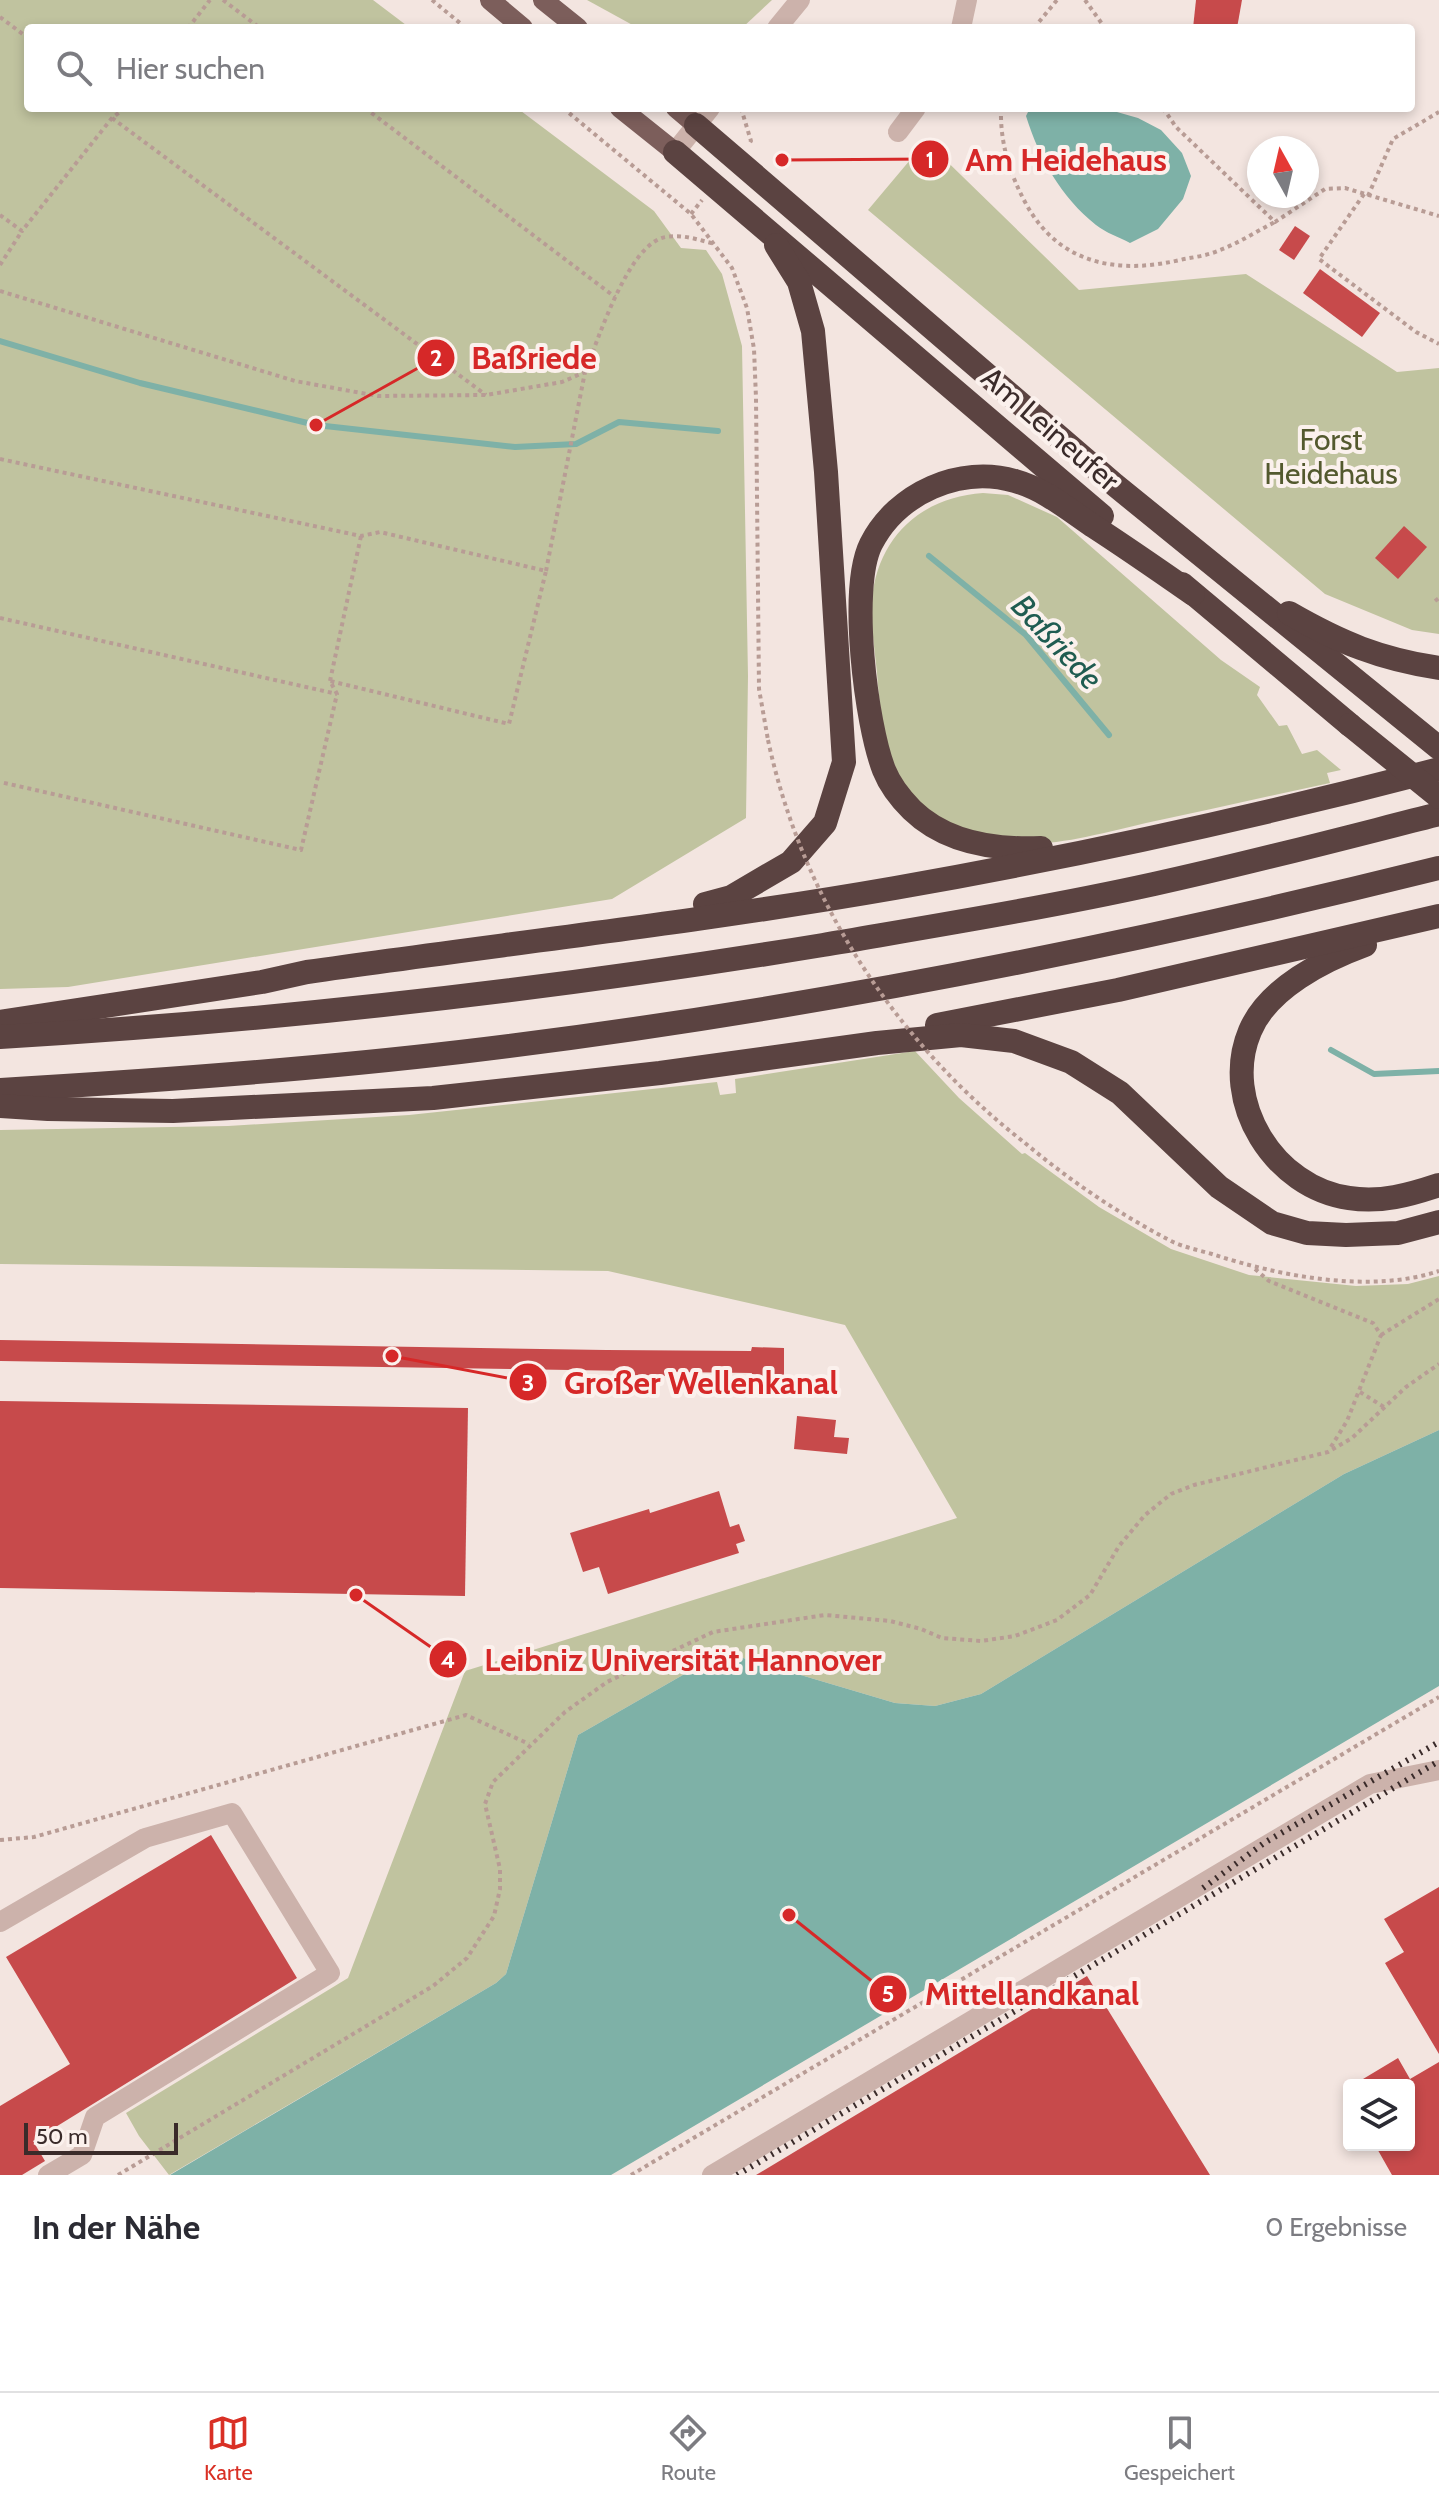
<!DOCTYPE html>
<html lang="de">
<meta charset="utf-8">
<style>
body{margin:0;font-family:Cabin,sans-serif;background:#f2f2f3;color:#2b2b33}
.controls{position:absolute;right:24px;bottom:24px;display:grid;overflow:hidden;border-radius:8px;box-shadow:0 4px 12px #0003}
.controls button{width:72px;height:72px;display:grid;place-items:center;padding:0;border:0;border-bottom:2px solid #e1e1e2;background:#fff;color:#2b2b33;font:40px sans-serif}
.compass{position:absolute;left:1247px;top:136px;width:72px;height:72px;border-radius:50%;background:#fff;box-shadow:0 4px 12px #0003;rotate:352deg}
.scale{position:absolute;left:24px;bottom:20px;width:154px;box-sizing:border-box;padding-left:8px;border:4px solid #3a2b2a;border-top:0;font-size:22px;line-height:28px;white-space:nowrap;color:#3a2b2a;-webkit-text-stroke:6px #fbf1ed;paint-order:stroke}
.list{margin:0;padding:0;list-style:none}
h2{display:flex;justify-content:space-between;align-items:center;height:104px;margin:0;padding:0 32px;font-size:34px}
h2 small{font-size:26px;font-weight:400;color:#7c7c81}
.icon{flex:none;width:44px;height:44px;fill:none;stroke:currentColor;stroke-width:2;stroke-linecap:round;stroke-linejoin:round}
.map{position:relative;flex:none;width:1439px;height:2175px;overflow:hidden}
.search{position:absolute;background:#fff;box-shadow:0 4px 12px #0003;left:24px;right:24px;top:24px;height:88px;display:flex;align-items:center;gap:20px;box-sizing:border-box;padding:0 28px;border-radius:8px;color:#7c7c81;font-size:30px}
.sheet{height:216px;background:#fff}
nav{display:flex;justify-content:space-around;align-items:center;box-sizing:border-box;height:112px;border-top:2px solid #e1e1e2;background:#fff;font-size:22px;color:#7c7c81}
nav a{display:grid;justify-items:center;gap:4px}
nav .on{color:#d93025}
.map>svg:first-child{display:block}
.green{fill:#c0c39f}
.water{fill:#7eb1a7}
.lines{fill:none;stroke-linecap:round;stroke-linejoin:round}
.stream{stroke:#7eb1a7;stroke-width:6}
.building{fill:#c74a4b}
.path{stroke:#b89c95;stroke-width:4;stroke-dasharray:4 4;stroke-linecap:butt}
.minor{stroke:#ccb2ab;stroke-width:20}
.major{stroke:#7c5e5b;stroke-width:20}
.highway{stroke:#5b4341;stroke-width:24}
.rail{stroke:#3a2b2a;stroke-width:6;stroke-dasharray:2 6;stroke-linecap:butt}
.path-bridge{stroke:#b89c95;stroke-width:4;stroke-dasharray:4 4;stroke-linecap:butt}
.highway-bridge{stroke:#5b4341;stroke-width:24}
.labels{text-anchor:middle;stroke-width:8;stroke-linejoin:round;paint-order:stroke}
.street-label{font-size:30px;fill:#3a2b2a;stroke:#fbf1ed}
.park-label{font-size:30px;fill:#53592e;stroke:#fbf1ed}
.water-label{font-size:32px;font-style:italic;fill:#1f5c51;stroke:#fbf1ed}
.leader{fill:none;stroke:#d62828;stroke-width:3}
.callout-dot{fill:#d62828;stroke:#fbf1ed;stroke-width:3}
.mark-label{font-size:24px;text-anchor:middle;font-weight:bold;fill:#fff}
.callout-label{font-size:32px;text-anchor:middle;font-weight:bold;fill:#d62828;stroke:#fbf1ed;stroke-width:8;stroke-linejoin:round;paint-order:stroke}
</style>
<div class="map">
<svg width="1439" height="2175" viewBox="0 0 1439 2175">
<rect width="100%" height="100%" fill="#f3e5e0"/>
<g class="green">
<path d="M0,0H373L410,28H28V108H517L654,211L681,248L706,250L722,274L742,346L748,676L746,818L612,899L68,987L0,989Z"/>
<path d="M587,0H772L742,28H638Z"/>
<path d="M926,141L1079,290L1246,274L1397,372L1439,368V634L1412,630L1325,594L868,210Z"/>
<path d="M983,493L1008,495L1057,517L1221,660L1260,687L1257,695L1279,726L1287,725L1302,754L1317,750L1341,770L1327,773L1330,783C1268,796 1207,810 1146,823C1102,833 1053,848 1007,843C974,839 934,820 912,794C885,763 880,713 877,673C875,650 870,624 872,600C877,538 921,497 983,493Z"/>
<path d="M915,1051L959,1098L1022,1154L1025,1153L1099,1207L1171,1249L1249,1275L1356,1286L1408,1284L1439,1276V1430L1344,1474L981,1694L935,1706L895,1703L723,1652L578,1735L506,1974L496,1983L169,2175L139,2136L126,2113L348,1978L465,1671L957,1518L845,1325L608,1271L0,1264V1130L228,1126L409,1115L717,1082L720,1095L736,1093L735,1079Z"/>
</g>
<g class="water">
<path d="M1030,108H1095L1106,112H1117L1138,118L1161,130L1182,153L1191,176L1183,199L1158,229L1130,243C1119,237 1106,233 1096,225C1061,197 1039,158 1026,116Z"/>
<path d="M1439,1430V1686L611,2175H170L496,1983L506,1974L578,1735L723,1652L895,1703L935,1706L981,1694L1344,1474Z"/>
</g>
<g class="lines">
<g class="stream">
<path d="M0,341L140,383L316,425L515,447L576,444L619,422L718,431"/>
<path d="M929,556L1026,635L1109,735"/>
<path d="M1331,1050L1374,1074L1439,1071"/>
</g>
</g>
<g class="building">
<path d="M1196,0H1242L1237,28H1193Z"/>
<path d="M1295,226L1310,236L1294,260L1279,250Z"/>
<path d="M1320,269L1380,313L1362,337L1303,293Z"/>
<path d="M1404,526L1427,547L1398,579L1375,558Z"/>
<path d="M0,1340L606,1350L751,1351L752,1347L784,1348V1378L751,1377L752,1373L673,1372V1376L633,1375V1371L0,1361Z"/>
<path d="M0,1401L468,1408L465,1596L0,1588Z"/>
<path d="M797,1416L836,1420L834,1437L849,1438L847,1454L794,1449Z"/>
<path d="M719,1491L730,1527L739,1524L745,1541L736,1544L739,1553L608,1594L599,1567L583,1572L570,1533L649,1509L650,1513Z"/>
<path d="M211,1835L297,1978L33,2141L45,2161L22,2175H0V2106L70,2064L6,1957Z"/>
<path d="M1439,1887V2054L1385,1963L1404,1952L1384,1919Z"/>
<path d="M1087,1976L1210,2175H756L801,2148Z"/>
<path d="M1398,2058L1410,2079L1439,2062V2175H1392L1375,2145H1409V2085H1353Z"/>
</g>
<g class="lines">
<g class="path">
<path d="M223,0L260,28"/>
<path d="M432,0L466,28"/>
<path d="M1085,0L1105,28"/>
<path d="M0,17L28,38"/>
<path d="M188,28L210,0"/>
<path d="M1034,28L1057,0"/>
<path d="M365,108L615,297"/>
<path d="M563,108L691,214L732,268L747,308L754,349L756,398L759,689L768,740"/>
<path d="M741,108L751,141L749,144"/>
<path d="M1001,108C1000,142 1009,172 1025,202C1059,266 1120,275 1184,259C1196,257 1209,255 1220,250C1239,243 1257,231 1275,222"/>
<path d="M1163,108L1176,127L1275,222L1325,189L1345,188L1439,216"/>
<path d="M112,118L486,395"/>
<path d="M1364,194L1319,259L1416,332L1439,344"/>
<path d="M1368,196L1393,139L1439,112"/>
<path d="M691,214L702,200"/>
<path d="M0,215L22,231L112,118L125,108"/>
<path d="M0,265L22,231"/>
<path d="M0,291L295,381L378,396L486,395L562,382L585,372C598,340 629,242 666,237C683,234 699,240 715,244"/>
<path d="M0,459L361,536L380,532L546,571L509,724L330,681L337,694L301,850L0,782"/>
<path d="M546,571L585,372"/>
<path d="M1435,601L1439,598"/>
<path d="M0,618L337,694"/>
<path d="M330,681L361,536"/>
<path d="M1025,1143C1069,1180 1119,1214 1171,1241C1183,1247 1198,1250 1212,1254C1279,1276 1370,1294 1439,1271"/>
<path d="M1255,1269L1269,1281L1373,1323L1381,1335L1347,1421L1329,1450"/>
<path d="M1381,1335L1439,1299"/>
<path d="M1360,1392L1384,1407"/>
<path d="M0,1840L34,1837L466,1715L529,1744"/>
<path d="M118,2175L433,1986L467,1958L494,1916L500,1889V1869L485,1804L493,1782L565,1712L607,1682L713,1632L825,1615L890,1621L921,1629L942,1638L981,1641L1015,1636L1057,1620L1090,1595L1119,1546L1145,1515L1171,1494L1194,1485L1328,1452L1352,1438L1406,1387L1439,1364"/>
<path d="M631,2175L1439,1697"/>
</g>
<g class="minor">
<path d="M777,28L800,0"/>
<path d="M961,28L967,0"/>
<path d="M898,132L916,108"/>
<path d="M675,152L710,108"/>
<path d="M0,1922L145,1838L232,1813L330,1973L95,2117L82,2155L48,2175"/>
<path d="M712,2175L1370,1784L1439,1770"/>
</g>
<g class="major">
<path d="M490,0L523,28"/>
<path d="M543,0L578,28"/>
<path d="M620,108L675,152"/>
<path d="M676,108L696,125"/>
</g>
<g class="highway">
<path d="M696,125L1115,485L1439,748"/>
<path d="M675,152L1102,516"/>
<path d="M1182,584L1350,725"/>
<path d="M1289,613C1341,643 1380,659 1439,668"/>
<path d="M1041,848C995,850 946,843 912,810C900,798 890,785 884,770C866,724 849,588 871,544C897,493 960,465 1015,481C1044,489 1068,509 1093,526C1127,548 1160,571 1193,594"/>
<path d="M705,904L731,897L791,862L825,823L844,762L826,472L813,331L799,282L776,245"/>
<path d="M1365,945C1324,960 1268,988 1250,1031C1220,1102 1275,1188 1349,1198C1381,1203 1409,1195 1439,1185"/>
<path d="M0,1022L262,982L307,972C503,944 700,922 895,888C1077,856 1260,816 1439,769"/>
<path d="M937,1025L1118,990L1439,916"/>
<path d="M0,1037C278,1021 548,990 823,945C933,926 1045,908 1154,884C1250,863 1344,838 1439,814"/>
<path d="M0,1090C154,1081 307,1070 460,1052C790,1013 1117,948 1439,868"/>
<path d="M0,1106L48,1109L173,1111L433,1098L660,1073L877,1043L961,1035L1014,1041L1071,1062L1120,1093L1219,1187L1272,1223L1307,1233L1346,1235L1398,1233L1439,1222"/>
</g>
<g class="rail">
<path d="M1203,1888L1264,1843L1439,1742"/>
<path d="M737,2175L1439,1761"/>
</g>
<path class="path-bridge" d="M768,740C802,899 896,1043 1025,1143"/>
<path class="highway-bridge" d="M1350,725L1439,797"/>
</g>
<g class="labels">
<g class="street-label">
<text transform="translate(1050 429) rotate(41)" y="10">Am Leineufer</text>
</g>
<g class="park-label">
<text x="1331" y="450">Forst<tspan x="1331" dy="34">Heidehaus</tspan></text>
</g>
<g class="water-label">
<text transform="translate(1057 642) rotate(47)" y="11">Baßriede</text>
</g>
</g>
<path class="leader" d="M782 160L930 159M316 425L436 358M392 1356L528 1382M356 1595L448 1659M789 1915L888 1994"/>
<g class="callout-dot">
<circle cx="782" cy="160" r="8"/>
<circle cx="316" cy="425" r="8"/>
<circle cx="392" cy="1356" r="8"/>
<circle cx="356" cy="1595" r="8"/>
<circle cx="789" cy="1915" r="8"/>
<circle cx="930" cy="159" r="20"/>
<circle cx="436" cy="358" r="20"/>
<circle cx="528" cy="1382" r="20"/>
<circle cx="448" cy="1659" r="20"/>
<circle cx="888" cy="1994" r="20"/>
</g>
<g class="mark-label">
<text x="930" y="168">1</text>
<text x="436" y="366">2</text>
<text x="528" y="1391">3</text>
<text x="448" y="1668">4</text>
<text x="888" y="2002">5</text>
</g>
<g class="callout-label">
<text x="1066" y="171">Am Heidehaus</text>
<text x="534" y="369">Baßriede</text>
<text x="701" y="1394">Großer Wellenkanal</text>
<text x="683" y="1671">Leibniz Universität Hannover</text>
<text x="1032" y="2005">Mittellandkanal</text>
</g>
</svg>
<div class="controls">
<button><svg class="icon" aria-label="layers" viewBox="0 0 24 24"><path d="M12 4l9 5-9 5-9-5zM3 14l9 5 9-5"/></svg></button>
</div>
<svg class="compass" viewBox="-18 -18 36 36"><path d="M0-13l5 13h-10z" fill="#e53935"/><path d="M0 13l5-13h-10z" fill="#7c7c81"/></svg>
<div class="scale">50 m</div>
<div class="search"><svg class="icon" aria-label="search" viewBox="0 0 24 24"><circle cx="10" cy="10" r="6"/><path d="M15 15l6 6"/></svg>Hier suchen</div>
</div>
<section class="sheet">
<h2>In der Nähe<small>0 Ergebnisse</small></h2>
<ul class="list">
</ul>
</section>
<nav>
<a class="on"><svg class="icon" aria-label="map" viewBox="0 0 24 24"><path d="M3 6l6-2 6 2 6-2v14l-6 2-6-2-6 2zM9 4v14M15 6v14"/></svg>Karte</a>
<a><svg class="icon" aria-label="directions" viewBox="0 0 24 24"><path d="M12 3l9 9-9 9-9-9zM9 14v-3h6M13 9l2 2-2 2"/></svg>Route</a>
<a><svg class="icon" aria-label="saved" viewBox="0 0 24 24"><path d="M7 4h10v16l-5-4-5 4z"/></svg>Gespeichert</a>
</nav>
